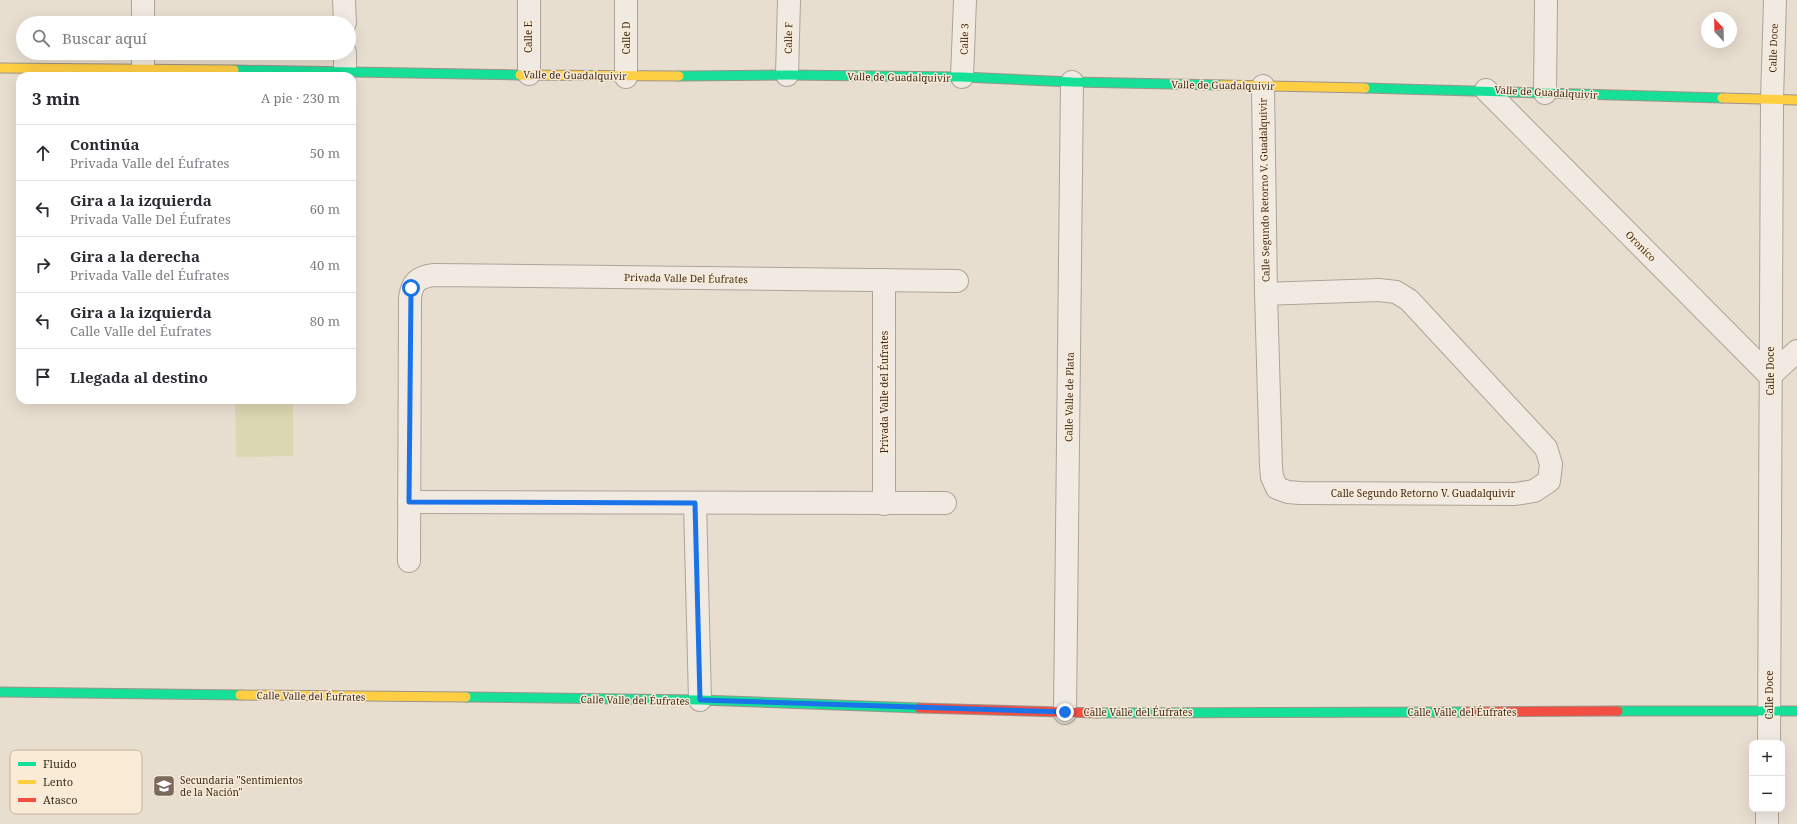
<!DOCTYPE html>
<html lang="es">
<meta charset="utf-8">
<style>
body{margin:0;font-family:"Noto Serif",serif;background:#f2f2f3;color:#2b2b33}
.controls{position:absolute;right:12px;bottom:12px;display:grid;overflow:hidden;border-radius:8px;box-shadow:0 4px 16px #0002}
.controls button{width:36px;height:36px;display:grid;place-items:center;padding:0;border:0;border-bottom:1px solid #e1e1e2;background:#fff;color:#2b2b33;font:20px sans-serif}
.compass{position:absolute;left:1701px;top:12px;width:36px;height:36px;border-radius:50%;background:#fff;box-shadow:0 4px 16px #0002;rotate:338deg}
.stop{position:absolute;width:12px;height:12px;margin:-9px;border:3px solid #1a73e8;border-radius:50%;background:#fff}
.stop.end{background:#1a73e8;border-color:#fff;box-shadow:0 1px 4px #0008}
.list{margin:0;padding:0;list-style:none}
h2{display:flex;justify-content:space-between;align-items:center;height:52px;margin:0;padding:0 16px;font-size:17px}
h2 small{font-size:13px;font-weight:400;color:#7c7c81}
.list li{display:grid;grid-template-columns:26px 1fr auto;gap:12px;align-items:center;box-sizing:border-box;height:56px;padding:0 16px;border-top:1px solid #e1e1e2}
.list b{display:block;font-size:15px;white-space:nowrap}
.list p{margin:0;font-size:13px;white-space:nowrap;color:#7c7c81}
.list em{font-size:13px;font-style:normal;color:#7c7c81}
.icon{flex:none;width:22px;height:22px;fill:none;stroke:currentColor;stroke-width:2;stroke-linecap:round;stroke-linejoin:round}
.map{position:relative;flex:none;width:1797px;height:824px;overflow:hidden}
.search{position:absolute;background:#fff;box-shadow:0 4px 16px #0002;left:16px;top:16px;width:340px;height:44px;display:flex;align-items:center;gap:10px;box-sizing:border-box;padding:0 14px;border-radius:22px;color:#7c7c81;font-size:15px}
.panel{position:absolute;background:#fff;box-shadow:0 4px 16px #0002;left:16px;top:72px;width:340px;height:332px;border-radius:12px}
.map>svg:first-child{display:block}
.green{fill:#dbd7b1}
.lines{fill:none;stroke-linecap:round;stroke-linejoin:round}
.street-casing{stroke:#ada398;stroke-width:24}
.fast-casing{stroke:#9d9388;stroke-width:11}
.slow-casing{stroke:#9d9388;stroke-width:11}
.jam-casing{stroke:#9d9388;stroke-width:11}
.street{stroke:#f0eae2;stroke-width:22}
.fast{stroke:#16e098;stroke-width:9}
.slow{stroke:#ffcf43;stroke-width:9}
.jam{stroke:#f24e42;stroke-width:9}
.route{stroke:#1a73e8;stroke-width:5}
.labels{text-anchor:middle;stroke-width:3;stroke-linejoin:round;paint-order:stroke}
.street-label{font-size:10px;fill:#3e2b1e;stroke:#f9ebd6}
.poi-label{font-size:10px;fill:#3e2b1e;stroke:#f9ebd6;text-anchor:start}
.key{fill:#f9ebd6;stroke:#c1b19f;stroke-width:1}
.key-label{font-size:11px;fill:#3e2b1e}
</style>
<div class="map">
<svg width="1797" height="824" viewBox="0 0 1797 824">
<rect width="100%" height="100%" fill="#e8ded0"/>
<path class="green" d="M235,400H293V456L236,457Z"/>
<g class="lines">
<g class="street-casing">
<g id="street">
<path d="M344,0L345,23"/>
<path d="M143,23V0"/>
<path d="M345,53V71"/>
<path d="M143,68V53"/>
<path d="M529,74V0"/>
<path d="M787,75L789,0"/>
<path d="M626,77V0"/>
<path d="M962,77L965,0"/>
<path d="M1263,86L1266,294L1271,466L1272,477L1277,488L1288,492L1300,493L1515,494L1534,491L1549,481L1551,464L1546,448L1409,300L1396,292L1379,290L1266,294"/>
<path d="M1486,90L1770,376L1797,351"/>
<path d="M1545,93L1546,0"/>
<path d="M409,502L945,503"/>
<path d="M695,503L700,700"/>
<path d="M884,504V280"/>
<path d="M409,561L410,298C412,282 418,277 434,275L957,281"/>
<path d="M1065,713L1072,82"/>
<path d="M1769,743L1772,100L1775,0"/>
<path d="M1767,824V809"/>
</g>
</g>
<g class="fast-casing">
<g id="fast">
<path d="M234,70L520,75"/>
<path d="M679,76L787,75L962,77L1072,82L1222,85"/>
<path d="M1365,88L1722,98"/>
<path d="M0,692L240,695"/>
<path d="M466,697L700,700L919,708"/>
<path d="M1618,711H1797"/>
<path d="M1097,713L1467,712"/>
</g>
</g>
<g class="slow-casing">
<g id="slow">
<path d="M0,68L234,70"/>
<path d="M520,75L679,76"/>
<path d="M1222,85L1365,88"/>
<path d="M1722,98L1797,100"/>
<path d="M240,695L466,697"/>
</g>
</g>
<g class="jam-casing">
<g id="jam">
<path d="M919,708L1097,713"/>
<path d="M1467,712L1618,711"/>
</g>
</g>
<use href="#street" class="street"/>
<use href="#fast" class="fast"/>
<use href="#slow" class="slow"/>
<use href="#jam" class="jam"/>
</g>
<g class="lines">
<path class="route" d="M411,288L409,502L695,503L700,700L1065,712"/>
</g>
<defs>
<g id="school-square" transform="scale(1.15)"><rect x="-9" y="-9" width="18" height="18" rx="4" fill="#7a6a5c" stroke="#f9ebd6"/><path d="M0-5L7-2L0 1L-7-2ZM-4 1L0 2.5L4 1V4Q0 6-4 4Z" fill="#fff"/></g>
</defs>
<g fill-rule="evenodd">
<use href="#school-square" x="164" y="786"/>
</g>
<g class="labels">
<g class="street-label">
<text transform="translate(528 37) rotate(-90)" y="4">Calle E</text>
<text transform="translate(626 38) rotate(-90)" y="4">Calle D</text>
<text transform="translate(788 38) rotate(-89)" y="4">Calle F</text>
<text transform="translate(964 39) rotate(-88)" y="4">Calle 3</text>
<text transform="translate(1773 48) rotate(-88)" y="4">Calle Doce</text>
<text transform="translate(575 75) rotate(1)" y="4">Valle de Guadalquivir</text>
<text transform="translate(899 77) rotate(1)" y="4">Valle de Guadalquivir</text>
<text transform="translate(1223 85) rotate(1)" y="4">Valle de Guadalquivir</text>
<text transform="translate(1546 92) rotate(3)" y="4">Valle de Guadalquivir</text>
<text transform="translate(1264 190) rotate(-91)" y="4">Calle Segundo Retorno V. Guadalquivir</text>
<text transform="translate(1641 246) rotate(45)" y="4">Oronico</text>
<text transform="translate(686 278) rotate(1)" y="4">Privada Valle Del Éufrates</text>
<text transform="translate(1770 371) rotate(-90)" y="4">Calle Doce</text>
<text transform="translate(884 392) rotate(-90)" y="4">Privada Valle del Éufrates</text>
<text transform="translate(1069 397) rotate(-89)" y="4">Calle Valle de Plata</text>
<text x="1423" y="497">Calle Segundo Retorno V. Guadalquivir</text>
<text transform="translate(1769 695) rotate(-90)" y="4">Calle Doce</text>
<text transform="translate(311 696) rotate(1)" y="4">Calle Valle del Éufrates</text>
<text transform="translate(635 700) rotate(1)" y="4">Calle Valle del Éufrates</text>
<text x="1138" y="716">Calle Valle del Éufrates</text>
<text x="1462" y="716">Calle Valle del Éufrates</text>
</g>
<g class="poi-label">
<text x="180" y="784">Secundaria "Sentimientos<tspan x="180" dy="12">de la Nación"</tspan></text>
</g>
</g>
<rect x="10" y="750" width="132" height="64" rx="6" class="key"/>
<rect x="18" y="762" width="18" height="4" fill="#16e098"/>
<rect x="18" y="780" width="18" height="4" fill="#ffcf43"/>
<rect x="18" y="798" width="18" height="4" fill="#f24e42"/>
<g class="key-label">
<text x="43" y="768">Fluido</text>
<text x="43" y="786">Lento</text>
<text x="43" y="804">Atasco</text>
</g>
</svg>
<div class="controls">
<button>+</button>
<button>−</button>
</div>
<svg class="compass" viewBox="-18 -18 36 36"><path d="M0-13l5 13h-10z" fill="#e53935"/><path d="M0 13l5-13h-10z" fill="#7c7c81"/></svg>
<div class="stop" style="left:411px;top:288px"></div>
<div class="stop end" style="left:1065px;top:712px"></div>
<div class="search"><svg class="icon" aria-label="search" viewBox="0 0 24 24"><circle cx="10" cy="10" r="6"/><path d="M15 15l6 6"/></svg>Buscar aquí</div>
<section class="panel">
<h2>3 min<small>A pie · 230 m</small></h2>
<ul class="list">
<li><svg class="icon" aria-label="ahead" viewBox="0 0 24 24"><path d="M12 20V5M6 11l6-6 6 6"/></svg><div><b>Continúa</b><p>Privada Valle del Éufrates</p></div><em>50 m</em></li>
<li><svg class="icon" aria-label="left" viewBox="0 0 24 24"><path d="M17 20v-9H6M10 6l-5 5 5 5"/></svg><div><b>Gira a la izquierda</b><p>Privada Valle Del Éufrates</p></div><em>60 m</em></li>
<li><svg class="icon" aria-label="right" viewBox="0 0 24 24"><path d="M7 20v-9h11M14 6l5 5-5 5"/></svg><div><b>Gira a la derecha</b><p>Privada Valle del Éufrates</p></div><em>40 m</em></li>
<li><svg class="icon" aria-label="left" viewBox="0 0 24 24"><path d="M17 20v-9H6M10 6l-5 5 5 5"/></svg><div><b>Gira a la izquierda</b><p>Calle Valle del Éufrates</p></div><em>80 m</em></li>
<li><svg class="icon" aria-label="arrive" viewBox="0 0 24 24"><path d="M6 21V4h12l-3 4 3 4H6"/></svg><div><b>Llegada al destino</b></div></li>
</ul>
</section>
</div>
